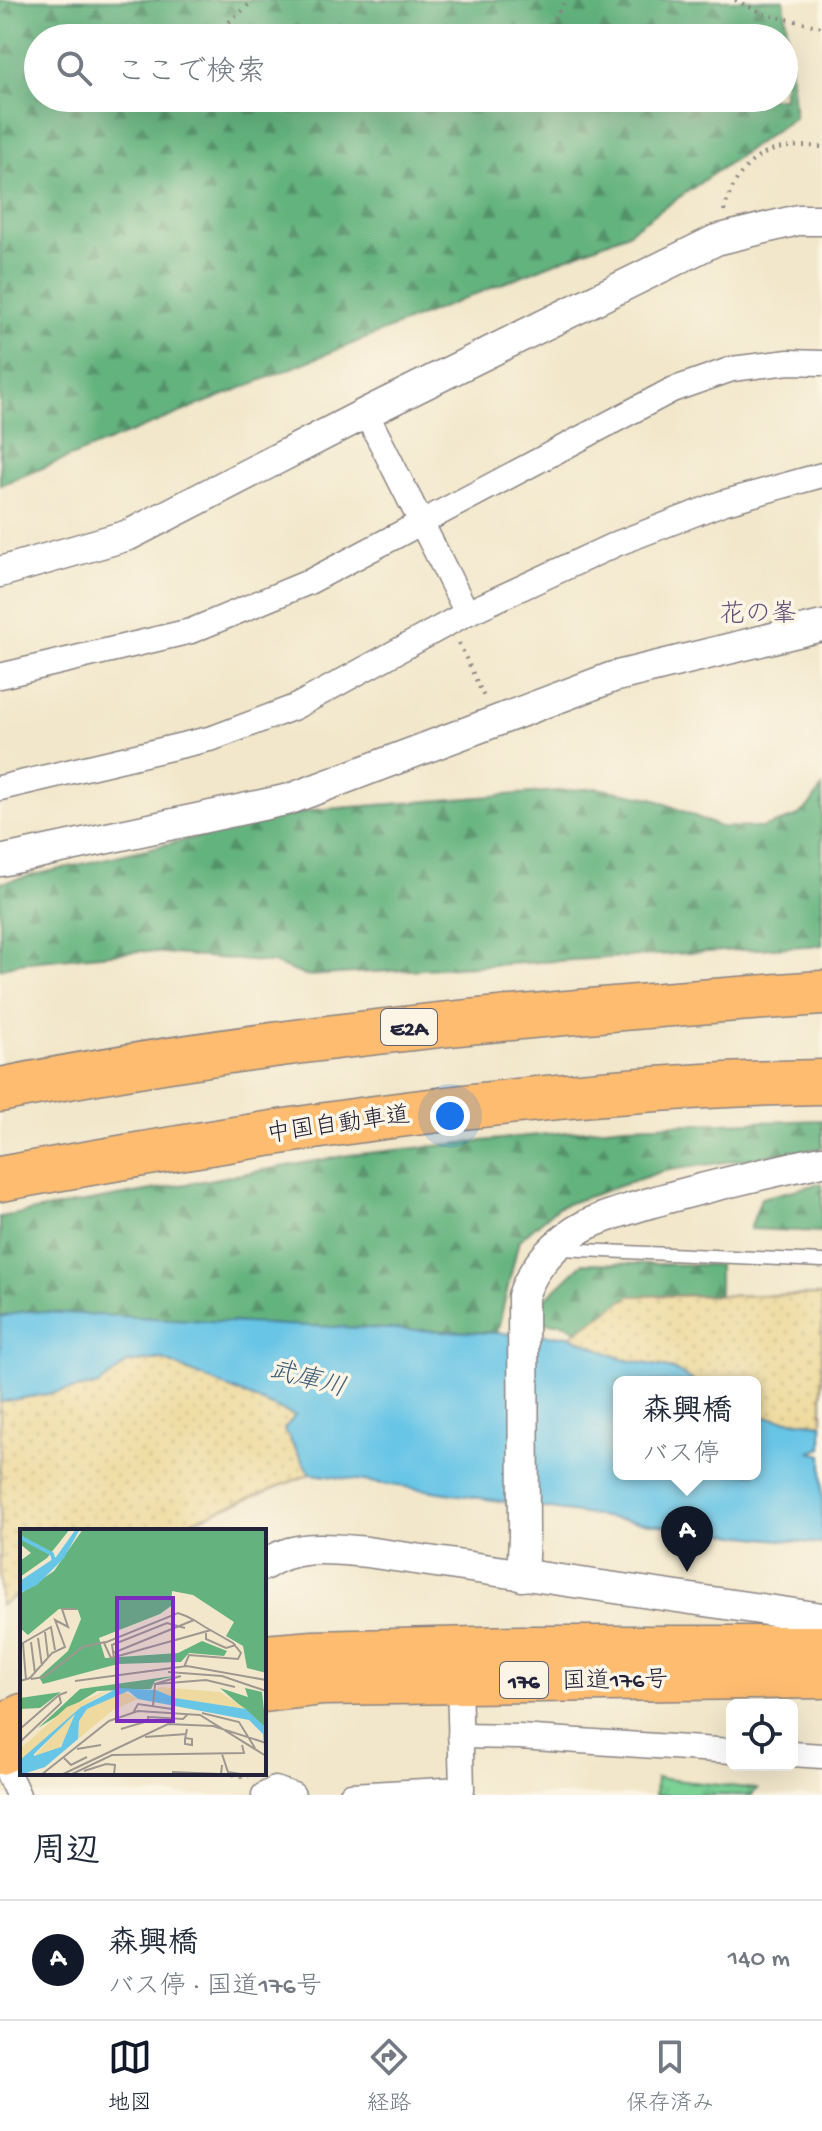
<!DOCTYPE html>
<html lang="ja">
<meta charset="utf-8">
<style>
body{margin:0;font-family:"Gochi Hand","Klee One",sans-serif;background:#f2f2f3;color:#1f2937}
.controls{position:absolute;right:24px;bottom:24px;display:grid;overflow:hidden;border-radius:12px;box-shadow:0 8px 32px #0002}
.controls button{width:72px;height:72px;display:grid;place-items:center;padding:0;border:0;border-bottom:2px solid #e0e1e3;background:#fff;color:#1f2937;font:40px sans-serif}
.you{position:absolute;left:450px;top:1116px;width:28px;height:28px;margin:-20px;border:6px solid #fff;border-radius:50%;background:#1a73e8;box-shadow:0 0 0 12px #1a73e833}
.badge{display:grid;place-items:center;width:52px;height:52px;border-radius:50%;background:#111827;color:#fff;font-size:26px;font-weight:700}
.pin{position:absolute;translate:-50% -66px;filter:drop-shadow(0 2px 4px #0008)}
.pin::after{content:'';position:absolute;top:42px;width:28px;height:24px;background:inherit;clip-path:polygon(0 0,100% 0,50% 100%)}
.popup{position:absolute;left:613px;top:1376px;width:148px;height:104px;box-sizing:border-box;display:grid;place-content:center;border-radius:12px;background:#fff;filter:drop-shadow(0 2px 6px #0005);font-size:26px;white-space:nowrap;color:#747a83}
.popup b{font-size:30px;color:#1f2937}
.popup::after{content:'';position:absolute;left:50%;top:100%;margin-left:-16px;border:16px solid transparent;border-top-color:#fff}
.list{margin:0;padding:0;list-style:none}
h2{display:flex;justify-content:space-between;align-items:center;height:104px;margin:0;padding:0 32px;font-size:34px}
h2 small{font-size:26px;font-weight:400;color:#747a83}
.list li{display:grid;grid-template-columns:52px 1fr auto;gap:24px;align-items:center;box-sizing:border-box;height:120px;padding:0 32px;border-top:2px solid #e0e1e3}
.list b{display:block;font-size:30px;white-space:nowrap}
.list p{margin:0;font-size:26px;white-space:nowrap;color:#747a83}
.list em{font-size:26px;font-style:normal;color:#747a83}
.icon{flex:none;width:44px;height:44px;fill:none;stroke:currentColor;stroke-width:2;stroke-linecap:round;stroke-linejoin:round}
.map{position:relative;flex:none;width:822px;height:1795px;overflow:hidden}
.search{position:absolute;background:#fff;box-shadow:0 8px 32px #0002;left:24px;right:24px;top:24px;height:88px;display:flex;align-items:center;gap:20px;box-sizing:border-box;padding:0 28px;border-radius:44px;color:#747a83;font-size:30px}
.sheet{height:224px;background:#fff}
nav{display:flex;justify-content:space-around;align-items:center;box-sizing:border-box;height:112px;border-top:2px solid #e0e1e3;background:#fff;font-size:22px;color:#747a83}
nav a{display:grid;justify-items:center;gap:4px}
nav .on{color:#111827}
.map>svg:first-child{display:block}
.grass{fill:url(#grass-tufts);stroke:#4e7a68;stroke-width:2}
.forest{fill:url(#forest-firs);stroke:#436a5c;stroke-width:2;fill-rule:evenodd}
.sand{fill:url(#sand-dots);stroke:#887e6c;stroke-width:2}
.water{fill:#67c5e6;stroke:#447490;stroke-width:2}
.lines{fill:none;stroke-linecap:round;stroke-linejoin:round}
.service-casing{stroke:#8a8483;stroke-width:15}
.minor-casing{stroke:#8a8483;stroke-width:27}
.tertiary-casing{stroke:#8a8483;stroke-width:33}
.trunk-casing{stroke:#8a8483;stroke-width:43}
.motorway-casing{stroke:#8a8483;stroke-width:47}
.path{stroke:#8a8483;stroke-width:4;stroke-dasharray:2 6;stroke-linecap:butt}
.service{stroke:#fff;stroke-width:12}
.minor{stroke:#fff;stroke-width:24}
.tertiary{stroke:#fff;stroke-width:30}
.trunk{stroke:#fdbc6f;stroke-width:40}
.motorway{stroke:#fdbc6f;stroke-width:44}
.labels{text-anchor:middle;stroke-width:7;stroke-linejoin:round;paint-order:stroke}
.shield{fill:#fcf5e5;stroke:#63616e;stroke-width:2}
.shield-label{font-size:22px;font-weight:bold;fill:#22223b}
.street-label{font-size:24px;fill:#22223b;stroke:#fcf5e5}
.neighbourhood-label{font-size:26px;fill:#605078;stroke:#fcf5e5}
.water-label{font-size:26px;font-style:italic;fill:#3a5b77;stroke:#fcf5e5}
.inset-river{fill:none;stroke:#67c5e6;stroke-width:4}
.inset-road{fill:none;stroke:#9f9891;stroke-width:2}
.view{fill:#7b2cbf;fill-opacity:0.15;stroke:#7b2cbf;stroke-width:4}
.inset-edge{fill:none;stroke:#22223b;stroke-width:4}
</style>
<div class="map">
<svg width="822" height="1795" viewBox="0 0 822 1795">
<defs>
<pattern id="grass-tufts" width="24" height="20" patternUnits="userSpaceOnUse" patternTransform="scale(2)"><rect width="24" height="20" fill="#7bd195"/><path d="M3 7l-1-3M5 7V3M7 7l1-3M15 17l-1-3M17 17v-4M19 17l1-3" fill="none" stroke="#6ab381"/></pattern>
<pattern id="forest-firs" width="22" height="20" patternUnits="userSpaceOnUse" patternTransform="scale(2)"><rect width="22" height="20" fill="#64b37e"/><path d="M5 1l3.5 6h-7zM16 11l3.5 6h-7z" fill="#529168"/></pattern>
<pattern id="sand-dots" width="8" height="8" patternUnits="userSpaceOnUse" patternTransform="scale(2)"><rect width="8" height="8" fill="#eeda9e"/><path d="M2 2h.1M6 6h.1" fill="none" stroke="#ccbb89" stroke-width="1.8" stroke-linecap="round"/></pattern>
</defs>
<rect width="100%" height="100%" fill="#fcf5e5"/>
<filter id="ink" filterUnits="userSpaceOnUse"><feTurbulence type="fractalNoise" baseFrequency=".0125" numOctaves="2"/><feDisplacementMap in="SourceGraphic" scale="16" xChannelSelector="R" yChannelSelector="G"/><feConvolveMatrix kernelMatrix="1 2 1 2 8 2 1 2 1" color-interpolation-filters="sRGB"/></filter>
<filter id="wash" filterUnits="userSpaceOnUse"><feTurbulence type="fractalNoise" baseFrequency=".006" numOctaves="4" result="noise"/><feDisplacementMap in="SourceGraphic" scale="32" xChannelSelector="R" yChannelSelector="G"/><feGaussianBlur stdDeviation="1.8" result="paint"/><feColorMatrix in="noise" values="0 0 0 0 0 0 0 0 0 0 0 0 0 0 0 0 0 1.4 0 .05"/><feComposite in="paint" operator="in"/></filter>
<g filter="url(#wash)">
<rect width="100%" height="100%" fill="#f2e7cb"/>
<path class="grass" d="M656,1778L757,1789L752,1795H655Z"/>
<g class="forest">
<path d="M0,0H784L795,117L626,234L0,485ZM784,38V98H38V38Z"/>
<path d="M822,787V945L306,976L272,963L141,951L19,963L0,969V883L313,810L597,788L652,798L720,827L761,828L796,817L810,805Z"/>
<path d="M822,1120V1148L663,1171L558,1207L519,1240L497,1333L283,1325L25,1311L0,1317V1217L349,1155L625,1126Z"/>
<path d="M822,1183V1232L750,1229L761,1198Z"/>
<path d="M583,1263L719,1265V1295L630,1296L577,1331L563,1323H541L545,1299Z"/>
</g>
<g class="sand">
<path d="M822,1295V1424L755,1416V1382H695L673,1369L622,1359L570,1336L630,1296Z"/>
<path d="M161,1359L296,1416L284,1430L310,1474L167,1531H22V1592L0,1605V1402L99,1385L127,1363Z"/>
</g>
<path class="water" d="M25,1311L283,1325L570,1336L622,1359L673,1369L695,1382H619V1474H755V1416L822,1424V1448L811,1452L822,1455V1544C651,1529 481,1495 310,1474L284,1429L295,1416L161,1359L127,1363L99,1385L0,1402V1317Z"/>
</g>
<g filter="url(#ink)">
<g class="lines">
<g class="service-casing">
<path id="service" d="M561,1249L822,1261"/>
</g>
<g class="minor-casing">
<g id="minor">
<path d="M366,413L467,613"/>
<path d="M0,676L191,631L309,582L672,390L732,369L789,362L822,363"/>
<path d="M0,788L213,738L295,707L467,613L616,544L722,503L822,475"/>
<path d="M460,1736L519,1737L732,1751"/>
<path d="M792,1754L822,1756"/>
<path d="M0,1756L18,1795"/>
<path d="M264,1795L275,1789L293,1795"/>
<path d="M351,1795L462,1789L459,1682"/>
</g>
</g>
<g class="tertiary-casing">
<g id="tertiary">
<path d="M0,572L129,535L366,413L716,240L798,220H822"/>
<path d="M0,861L290,799L613,677L822,626"/>
<path d="M264,1565C296,1543 330,1549 367,1552L822,1618"/>
<path d="M522,1576L524,1537L523,1296C533,1266 557,1240 586,1225C612,1213 640,1206 667,1198C719,1184 770,1172 822,1161"/>
</g>
</g>
<g class="trunk-casing">
<g id="trunk">
<path d="M264,1655L313,1651L517,1646H822"/>
<path d="M264,1692L323,1685L822,1678"/>
<path d="M0,1725L22,1714"/>
<path d="M0,1754L22,1745"/>
</g>
</g>
<g class="motorway-casing">
<g id="motorway">
<path d="M0,1090C271,1036 546,1012 822,993"/>
<path d="M0,1179C272,1130 545,1086 822,1082"/>
</g>
</g>
<g class="path">
<path d="M735,0L764,14L822,27"/>
<path d="M211,38L254,0"/>
<path d="M540,38L566,0"/>
<path d="M207,98L252,107L290,105L325,98"/>
<path d="M394,98L457,101L478,98"/>
<path d="M724,211C739,157 769,142 822,147"/>
<path d="M459,643L484,697"/>
<path d="M225,1773L249,1777"/>
</g>
<use href="#service" class="service"/>
<use href="#minor" class="minor"/>
<use href="#tertiary" class="tertiary"/>
<use href="#trunk" class="trunk"/>
<use href="#motorway" class="motorway"/>
</g>
</g>
<g class="labels">
<g class="shield">
<rect x="381" y="1009" width="56" height="36" rx="6"/>
<rect x="500" y="1662" width="48" height="36" rx="6"/>
</g>
<g class="shield-label">
<text x="409" y="1035">E2A</text>
<text x="524" y="1688">176</text>
</g>
<g class="street-label">
<text transform="translate(338 1123) rotate(-8)" y="8">中国自動車道</text>
<text transform="translate(615 1679) rotate(-1)" y="8">国道176号</text>
</g>
<g class="neighbourhood-label">
<text x="758" y="621">花の峯</text>
</g>
<g class="water-label">
<text transform="translate(308 1377) rotate(15)" y="9">武庫川</text>
</g>
</g>
<g transform="translate(20 1529)">
<rect width="246" height="246" fill="#f2e7cb"/>
<path d="M0,0H50L27,29L0,48V32L11,24L0,15ZM63,0H246V144L227,139L223,117L206,107L214,93L173,66L152,62L151,77L140,85L79,109L85,129L158,124L182,112L207,122L204,127L169,124L161,133L98,135L23,155L19,148L48,122L61,90L58,81L39,80L8,106L0,99V65L34,42ZM160,146L135,152L131,160L77,162L18,199L60,160ZM200,159L228,168L225,159L242,163L246,199ZM41,163L20,179L0,180V169Z" fill="#64b37e"/>
<path d="M140,158L200,163L226,180L152,169L136,161ZM89,161L56,182L51,202L38,220L14,227L50,189L0,231V220L47,178ZM105,163L118,170L93,181L58,210L59,192L67,180Z" fill="#eeda9e"/>
<path d="M56,0H60L44,29L17,56L0,64V52L36,28ZM98,159L136,161L155,169L226,180L246,199V246L243,205L229,191L118,170L108,162L67,180L59,192L58,210L25,238L0,246V231L61,178ZM55,185L41,218L14,227V225Z" fill="#67c5e6" fill-rule="evenodd"/>
<path class="inset-river" d="M0,8L32,25L34,32"/>
<path class="inset-road" d="M25,103L28,128M186,104V110L206,119L216,116M18,109L22,137M11,113L15,144M93,124L174,91M94,129L92,116L147,94L165,99M164,138L169,126L218,130L221,124L213,114L185,98L174,91L166,87L158,84L84,114L91,129L191,101M148,143L202,147L246,162M11,150L24,148L63,118L85,113M6,151L3,114L31,98L35,121M0,152L10,149L32,124L45,118L35,91L48,98L42,80H56M55,152L167,137L246,151M136,155L186,151L215,158M133,177L135,155L161,147M113,184L118,175L152,180M182,184L219,193L235,219M128,188L163,190L168,185M0,200L39,166M101,200L128,192V187M125,208L167,205M165,209L172,210V216L165,215V210L167,200M0,213L41,174L39,166L47,163M57,220L81,216M202,225L208,243L227,246M44,229L51,236L67,228M64,242L86,235L95,236L94,246M152,243L201,245L202,236M21,246L89,192L118,182L180,186L246,227M41,246L148,195L193,197L246,214M50,246L92,226L224,224L222,216"/>
<path class="view" d="M97,69H153V192H97Z"/>
<rect width="246" height="246" class="inset-edge"/>
</g>
</svg>
<div class="controls">
<button><svg class="icon" aria-label="locate" viewBox="0 0 24 24"><circle cx="12" cy="12" r="6"/><path d="M12 2v4M12 18v4M2 12h4M18 12h4"/></svg></button>
</div>
<div class="you"></div>
<div class="pin badge" style="left:687px;top:1572px">A</div>
<div class="popup"><b>森興橋</b>バス停</div>
<div class="search"><svg class="icon" aria-label="search" viewBox="0 0 24 24"><circle cx="10" cy="10" r="6"/><path d="M15 15l6 6"/></svg>ここで検索</div>
</div>
<section class="sheet">
<h2>周辺<small></small></h2>
<ul class="list">
<li><span class="badge">A</span><div><b>森興橋</b><p>バス停 · 国道176号</p></div><em>140 m</em></li>
</ul>
</section>
<nav>
<a class="on"><svg class="icon" aria-label="map" viewBox="0 0 24 24"><path d="M3 6l6-2 6 2 6-2v14l-6 2-6-2-6 2zM9 4v14M15 6v14"/></svg>地図</a>
<a><svg class="icon" aria-label="directions" viewBox="0 0 24 24"><path d="M12 3l9 9-9 9-9-9zM9 14v-3h6M13 9l2 2-2 2"/></svg>経路</a>
<a><svg class="icon" aria-label="saved" viewBox="0 0 24 24"><path d="M7 4h10v16l-5-4-5 4z"/></svg>保存済み</a>
</nav>
